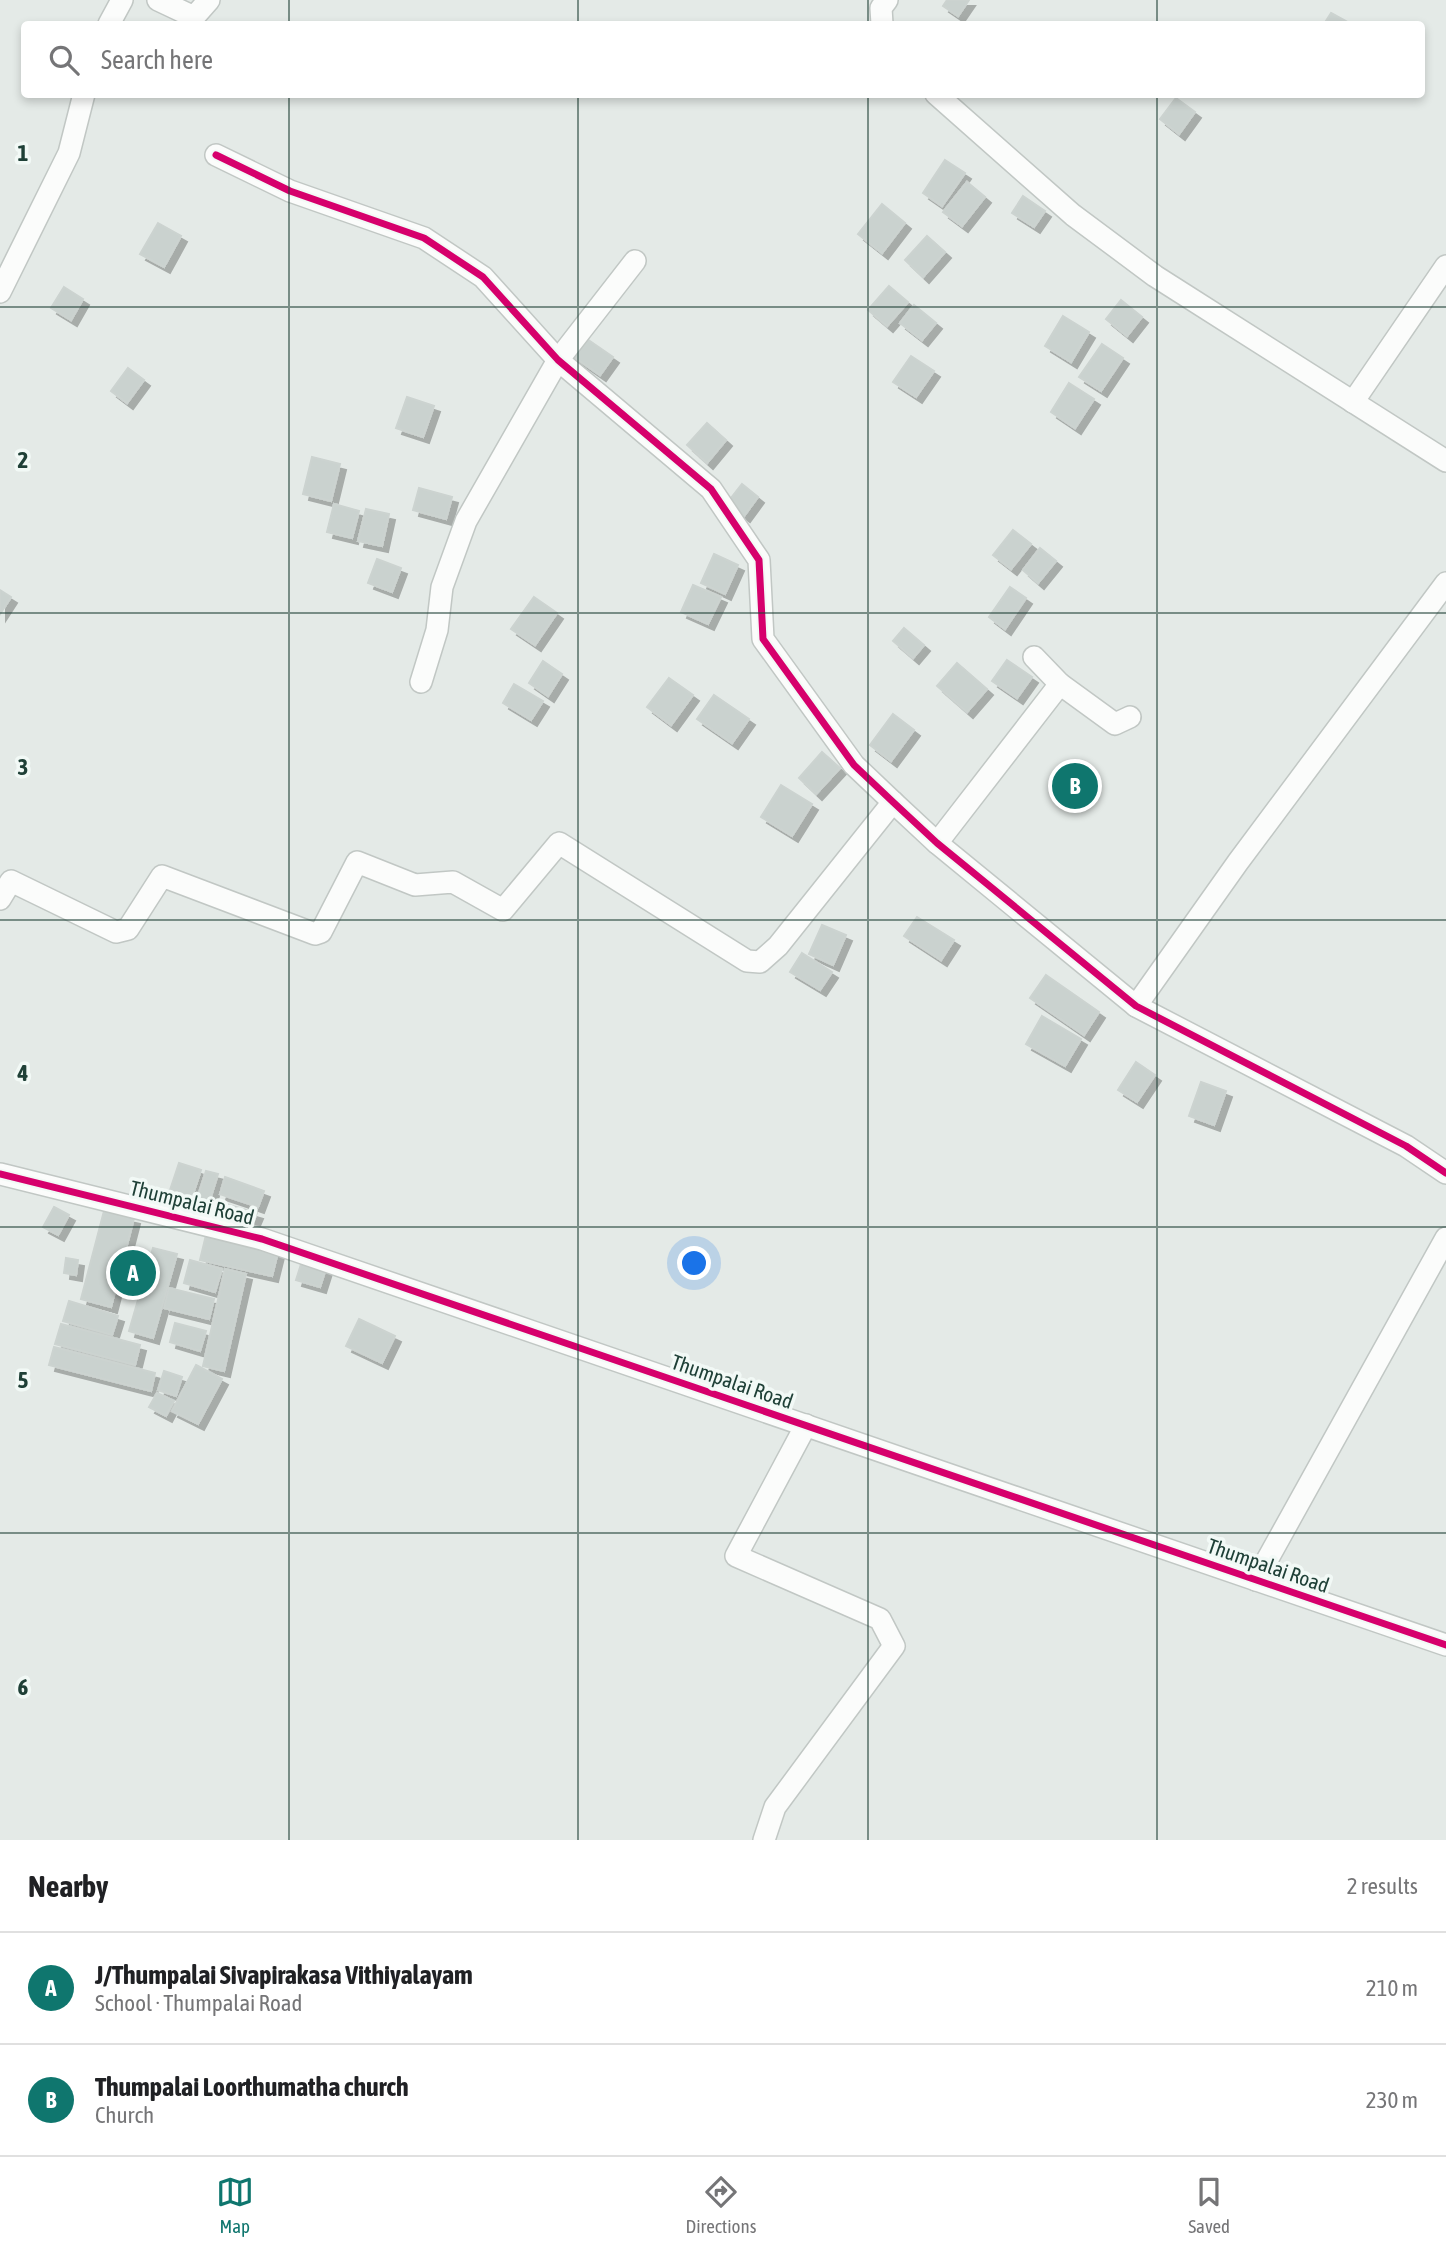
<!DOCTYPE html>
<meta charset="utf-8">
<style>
body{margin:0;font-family:"Asap Condensed",sans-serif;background:#f2f2f2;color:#202124}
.you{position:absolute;left:695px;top:1264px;width:24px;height:24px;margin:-18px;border:5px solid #fff;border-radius:50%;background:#1a73e8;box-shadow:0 0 0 10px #1a73e833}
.badge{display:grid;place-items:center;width:46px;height:46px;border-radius:50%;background:#0f766e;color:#fff;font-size:23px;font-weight:700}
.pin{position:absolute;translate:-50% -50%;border:4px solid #fff;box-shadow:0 2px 7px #0006}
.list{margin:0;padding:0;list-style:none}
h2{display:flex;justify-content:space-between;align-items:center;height:91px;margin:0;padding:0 28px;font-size:30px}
h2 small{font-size:23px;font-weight:400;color:#757577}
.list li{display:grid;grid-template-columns:46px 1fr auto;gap:21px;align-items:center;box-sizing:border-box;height:112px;padding:0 28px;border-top:2px solid #e0e0e0}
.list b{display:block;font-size:26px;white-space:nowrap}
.list p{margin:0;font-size:23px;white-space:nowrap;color:#757577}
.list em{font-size:23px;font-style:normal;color:#757577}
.icon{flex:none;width:38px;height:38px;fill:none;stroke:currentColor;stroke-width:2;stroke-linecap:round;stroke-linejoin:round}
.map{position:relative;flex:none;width:1446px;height:1840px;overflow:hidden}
.search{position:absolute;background:#fff;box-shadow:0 4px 10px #0003;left:21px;right:21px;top:21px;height:77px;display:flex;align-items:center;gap:18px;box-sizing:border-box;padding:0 24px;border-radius:7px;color:#757577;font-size:26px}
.sheet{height:315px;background:#fff}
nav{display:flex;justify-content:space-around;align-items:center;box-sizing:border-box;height:98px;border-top:2px solid #e0e0e0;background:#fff;font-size:19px;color:#757577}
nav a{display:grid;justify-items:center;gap:4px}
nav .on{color:#0f766e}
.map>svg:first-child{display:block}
.building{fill:#cad2cf;stroke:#ccd3d0;stroke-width:2;filter:url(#shadow)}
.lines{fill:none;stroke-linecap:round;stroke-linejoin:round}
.minor-casing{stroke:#c1c7c4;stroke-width:24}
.minor{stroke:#fbfcfb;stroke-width:21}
.cycleway-casing{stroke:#f2f9f6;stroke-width:11}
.cycleway{stroke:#d6006c;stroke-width:7}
.grid{fill:none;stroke:#1f4037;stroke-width:2;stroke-opacity:0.55}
.labels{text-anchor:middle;stroke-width:7;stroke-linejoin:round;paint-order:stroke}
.street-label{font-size:21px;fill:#1f4037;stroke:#f2f9f6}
.grid-label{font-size:23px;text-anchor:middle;font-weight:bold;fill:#1f4037;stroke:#f2f9f6;stroke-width:7;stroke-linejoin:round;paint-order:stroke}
</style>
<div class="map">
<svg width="1446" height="1840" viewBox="0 0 1446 1840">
<defs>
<filter id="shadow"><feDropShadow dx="6" dy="6" stdDeviation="0" flood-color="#0004"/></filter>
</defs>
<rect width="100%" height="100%" fill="#e4eae7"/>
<g class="building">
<path d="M947,0H969L958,16L943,6Z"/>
<path d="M1331,13L1351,24H1324Z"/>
<path d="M1176,98L1195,112L1179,134L1160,119Z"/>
<path d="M945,160L965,173L942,206L923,193Z"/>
<path d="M967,182L985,197L962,226L943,212Z"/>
<path d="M1023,196L1045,211L1034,227L1012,213Z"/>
<path d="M882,204L905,223L882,253L858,234Z"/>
<path d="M158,223L181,236L164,267L140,254Z"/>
<path d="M927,236L945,252L923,277L905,260Z"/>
<path d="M889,286L908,302L887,326L868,310Z"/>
<path d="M64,287L83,299L71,320L51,308Z"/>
<path d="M1121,300L1142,317L1127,336L1106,319Z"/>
<path d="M914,305L936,323L922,340L900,323Z"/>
<path d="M1063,316L1089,332L1071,362L1045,346Z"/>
<path d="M587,339L613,357L600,375L574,357Z"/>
<path d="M1102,344L1123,358L1101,391L1079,377Z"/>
<path d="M911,356L934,371L916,397L893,382Z"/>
<path d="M128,368L144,380L127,403L111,391Z"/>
<path d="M1069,383L1094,399L1075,428L1051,412Z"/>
<path d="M407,397L434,406L423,437L396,428Z"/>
<path d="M707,423L726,440L707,463L687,445Z"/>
<path d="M312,457L340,464L331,501L303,494Z"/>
<path d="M742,484L758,497L744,516L727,503Z"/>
<path d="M419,488L452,497L446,519L413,510Z"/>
<path d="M334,504L359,511L352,538L327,532Z"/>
<path d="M366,509L389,514L382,546L358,541Z"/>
<path d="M1013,530L1031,544L1011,569L993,555Z"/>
<path d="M1040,548L1056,561L1038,583L1023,570Z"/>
<path d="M714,554L738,565L725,594L701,583Z"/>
<path d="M377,559L401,568L392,592L368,583Z"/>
<path d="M693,585L721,597L708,624L681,612Z"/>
<path d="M1010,587L1026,598L1005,629L989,617Z"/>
<path d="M0,590L11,597L0,614Z"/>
<path d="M534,597L557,613L535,645L511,629Z"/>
<path d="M904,628L924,645L913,658L893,641Z"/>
<path d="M1007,660L1032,677L1017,698L992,681Z"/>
<path d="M543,661L562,674L548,696L529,683Z"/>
<path d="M957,663L987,689L967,712L937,686Z"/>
<path d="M669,678L693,695L671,725L647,707Z"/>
<path d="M514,684L543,701L531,720L503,703Z"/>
<path d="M714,695L749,719L732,743L697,719Z"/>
<path d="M893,714L914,730L891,761L870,745Z"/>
<path d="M822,752L840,768L816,794L799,778Z"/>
<path d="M781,785L812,804L792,836L761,817Z"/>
<path d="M917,917L954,940L941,960L904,936Z"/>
<path d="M822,925L846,935L833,965L809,954Z"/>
<path d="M802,953L832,972L820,990L790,972Z"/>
<path d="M1046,975L1099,1012L1084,1035L1030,998Z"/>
<path d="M1042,1016L1081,1039L1065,1066L1026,1044Z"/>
<path d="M1136,1062L1155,1075L1137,1102L1118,1090Z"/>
<path d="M1201,1082L1226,1091L1214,1125L1189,1116Z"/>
<path d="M179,1163L201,1170L192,1197L170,1190Z"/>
<path d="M206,1171L218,1174L208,1206L196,1202Z"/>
<path d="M225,1177L264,1191L258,1207L220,1194Z"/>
<path d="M215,1201L257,1213L254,1220L213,1209Z"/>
<path d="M54,1207L69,1215L58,1235L43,1227Z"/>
<path d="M104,1211L134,1218L111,1307L81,1299Z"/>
<path d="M206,1235L278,1252L272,1276L200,1260Z"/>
<path d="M153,1248L177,1254L153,1338L129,1331Z"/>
<path d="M66,1258L78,1260L76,1275L64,1273Z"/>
<path d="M303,1258L327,1265L320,1287L296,1280Z"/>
<path d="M190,1260L222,1269L215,1292L184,1283Z"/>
<path d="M225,1269L246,1274L224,1371L203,1366Z"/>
<path d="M169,1288L214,1299L209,1319L164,1308Z"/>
<path d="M69,1301L118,1316L112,1335L63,1321Z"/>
<path d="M359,1319L395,1336L382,1363L346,1346Z"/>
<path d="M175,1323L206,1331L200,1351L170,1342Z"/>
<path d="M61,1324L140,1345L135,1365L55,1344Z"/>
<path d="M54,1347L155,1373L151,1391L49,1365Z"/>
<path d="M196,1365L222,1379L198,1424L172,1411Z"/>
<path d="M164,1371L182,1377L176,1396L158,1390Z"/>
<path d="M157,1393L174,1401L166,1416L149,1407Z"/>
</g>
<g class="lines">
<g class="minor-casing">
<g id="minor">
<path d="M158,0L194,17L209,0"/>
<path d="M109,24L122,0"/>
<path d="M882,24L881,8L887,0"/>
<path d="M936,94L1073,215L1155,276L1446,461"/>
<path d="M216,155L290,191L424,238L483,277L558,360L711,489L759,560L763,639L854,765L893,802L937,843L1136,1006L1406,1146L1446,1173"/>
<path d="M0,292L69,153L84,94"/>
<path d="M1353,402L1446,266"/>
<path d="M1034,657L1060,684L1115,724L1130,717"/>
<path d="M421,682L437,630L442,587L466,521L558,360L635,261"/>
<path d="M937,843L1060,684"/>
<path d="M0,899L11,881L116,932L128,929L162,876L315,934L321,932L357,862L415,885L453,882L503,910L559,843L747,961L760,962L778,946L893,802"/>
<path d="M1136,1006L1238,862L1446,583"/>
<path d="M0,1174L262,1239L1446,1645"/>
<path d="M1256,1580L1446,1238"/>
<path d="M764,1840L775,1807L894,1646L880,1619L736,1556L806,1425"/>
</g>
</g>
<use href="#minor" class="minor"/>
<g class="cycleway-casing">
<g id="cycleway">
<path d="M216,155L290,191L424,238L483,277L558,360L711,489L759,560L763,639L854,765L893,802L937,843L1136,1006L1406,1146L1446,1173"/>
<path d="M0,1174L262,1239L1446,1645"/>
</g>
</g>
<use href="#cycleway" class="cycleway"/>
</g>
<path class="grid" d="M289,0V24M578,0V24M868,0V24M1157,0V24M289,94V1840M578,94V1840M868,94V1840M1157,94V1840M0,307H1446M0,613H1446M0,920H1446M0,1227H1446M0,1533H1446"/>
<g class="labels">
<g class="street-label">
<text transform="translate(192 1203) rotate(14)" y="7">Thumpalai Road</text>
<text transform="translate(732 1382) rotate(19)" y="7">Thumpalai Road</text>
<text transform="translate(1268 1566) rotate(19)" y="7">Thumpalai Road</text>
</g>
</g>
<g class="grid-label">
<text x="23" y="161">1</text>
<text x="23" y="468">2</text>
<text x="23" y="775">3</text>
<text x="23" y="1081">4</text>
<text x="23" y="1388">5</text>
<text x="23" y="1695">6</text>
</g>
</svg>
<div class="you"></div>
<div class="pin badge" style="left:133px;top:1273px">A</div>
<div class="pin badge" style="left:1075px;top:786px">B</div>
<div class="search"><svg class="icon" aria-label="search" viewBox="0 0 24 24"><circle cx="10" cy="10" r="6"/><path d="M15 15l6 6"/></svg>Search here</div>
</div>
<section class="sheet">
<h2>Nearby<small>2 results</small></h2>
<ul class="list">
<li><span class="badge">A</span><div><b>J/Thumpalai Sivapirakasa Vithiyalayam</b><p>School · Thumpalai Road</p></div><em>210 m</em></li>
<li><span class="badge">B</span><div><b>Thumpalai Loorthumatha church</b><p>Church</p></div><em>230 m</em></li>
</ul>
</section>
<nav>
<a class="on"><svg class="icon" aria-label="map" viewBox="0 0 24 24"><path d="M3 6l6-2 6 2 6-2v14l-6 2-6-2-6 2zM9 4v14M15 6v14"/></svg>Map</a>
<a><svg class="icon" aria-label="directions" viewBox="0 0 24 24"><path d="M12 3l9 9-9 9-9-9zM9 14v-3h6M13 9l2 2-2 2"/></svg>Directions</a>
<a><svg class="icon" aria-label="saved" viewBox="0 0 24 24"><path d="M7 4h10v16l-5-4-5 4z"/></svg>Saved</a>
</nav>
